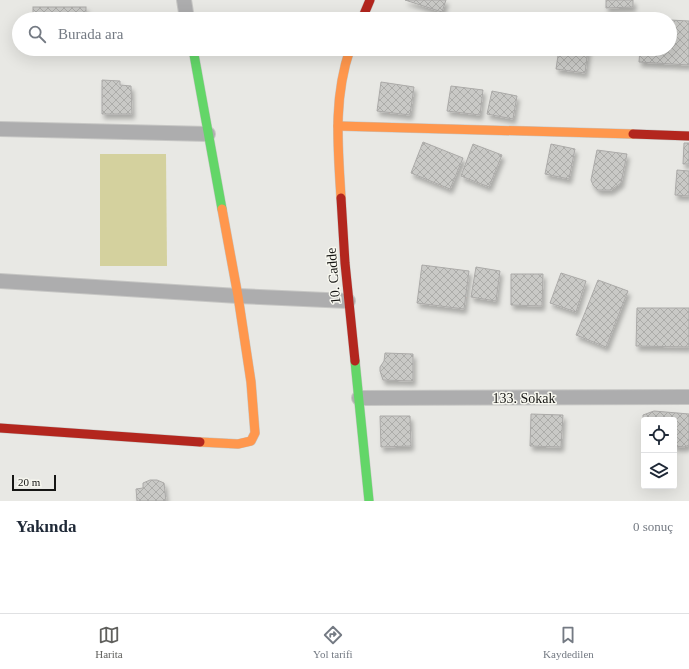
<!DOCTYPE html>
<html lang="tr">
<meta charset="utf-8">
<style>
body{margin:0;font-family:"Times New Roman",serif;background:#f2f2f3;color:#1f2937}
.controls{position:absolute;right:12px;bottom:12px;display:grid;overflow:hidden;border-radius:4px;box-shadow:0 4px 16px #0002}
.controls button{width:36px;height:36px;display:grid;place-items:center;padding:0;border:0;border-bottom:1px solid #e0e1e3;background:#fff;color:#1f2937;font:20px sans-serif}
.scale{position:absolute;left:12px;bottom:10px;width:44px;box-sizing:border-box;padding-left:4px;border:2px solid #161614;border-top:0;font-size:11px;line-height:14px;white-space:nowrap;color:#161614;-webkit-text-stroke:3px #f7f7ef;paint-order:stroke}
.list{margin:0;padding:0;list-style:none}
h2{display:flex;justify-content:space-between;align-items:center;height:52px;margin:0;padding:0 16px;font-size:17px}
h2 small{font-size:13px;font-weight:400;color:#747a83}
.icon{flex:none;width:22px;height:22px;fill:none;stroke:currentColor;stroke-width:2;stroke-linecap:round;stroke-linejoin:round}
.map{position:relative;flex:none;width:689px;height:501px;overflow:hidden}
.search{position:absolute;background:#fff;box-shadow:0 4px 16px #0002;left:12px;right:12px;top:12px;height:44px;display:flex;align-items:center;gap:10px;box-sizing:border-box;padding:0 14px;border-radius:22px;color:#747a83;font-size:15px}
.sheet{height:112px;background:#fff}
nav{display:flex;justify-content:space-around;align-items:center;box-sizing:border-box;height:56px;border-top:1px solid #e0e1e3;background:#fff;font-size:11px;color:#747a83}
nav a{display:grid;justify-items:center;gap:2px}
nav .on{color:#60605d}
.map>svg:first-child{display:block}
.garden{fill:#d4d19e}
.building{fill:url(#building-cross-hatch);stroke:#abaaa8;filter:url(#shadow)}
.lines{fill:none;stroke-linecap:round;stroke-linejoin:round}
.street-casing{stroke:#c6c6c4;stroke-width:16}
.fast-casing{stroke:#c6c6c4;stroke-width:10}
.slow-casing{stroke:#c6c6c4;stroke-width:10}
.jam-casing{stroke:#c6c6c4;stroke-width:10}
.street{stroke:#adadae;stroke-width:14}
.fast{stroke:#63d668;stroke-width:9}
.slow{stroke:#ff974d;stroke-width:9}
.jam{stroke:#b3261e;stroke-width:9}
.labels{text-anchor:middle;stroke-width:3;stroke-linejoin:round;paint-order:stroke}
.street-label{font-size:14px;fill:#161614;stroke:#f7f7ef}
</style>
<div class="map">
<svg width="689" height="501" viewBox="0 0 689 501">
<defs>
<pattern id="building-cross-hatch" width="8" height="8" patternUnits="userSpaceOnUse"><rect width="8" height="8" fill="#c9c9c6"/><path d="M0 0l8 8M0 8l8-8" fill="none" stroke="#acaca9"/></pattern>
<filter id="shadow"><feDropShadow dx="2.5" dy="4.5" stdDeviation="2" flood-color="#0004"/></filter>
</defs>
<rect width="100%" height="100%" fill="#e8e8e4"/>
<path class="garden" d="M100,154H166L167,266H100Z"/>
<g class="building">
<path d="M405,0H446L442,12Z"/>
<path d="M606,0H633V7L606,8Z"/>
<rect x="33" y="7" width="53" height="12"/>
<path d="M99,14L146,16V19H98Z"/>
<path d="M670,20L689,21V65L639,62L640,49H670Z"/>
<path d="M559,49H588L585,73L556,69Z"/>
<path d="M102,80L120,81V85L131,86L132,114H102Z"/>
<path d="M381,82L414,87L410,115L377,111Z"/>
<path d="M451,86L483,90L480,115L447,111Z"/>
<path d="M492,91L517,96L513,119L487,114Z"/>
<path d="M423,142L463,158L450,189L411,173Z"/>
<path d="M684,143H689V164H683Z"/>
<path d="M473,144L502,155L489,187L461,176Z"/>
<path d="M551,144L575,149L569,179L545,174Z"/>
<path d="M597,150L627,154L621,183L611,190H598L593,185L591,180Z"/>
<path d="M677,170L689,171V196L675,195Z"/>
<path d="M422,265L469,271L464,309L417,303Z"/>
<path d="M476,267L500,271L496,301L471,297Z"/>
<path d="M561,273L586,281L576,312L550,303Z"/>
<path d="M511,274H543L542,306L511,305Z"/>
<path d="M598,280L628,291L606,347L576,335Z"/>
<path d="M637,308H689V347L636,346Z"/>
<path d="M385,353L413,354V381L383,380L380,371V367L384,361Z"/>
<path d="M654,411L689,414V445L684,447L674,446V420H644V441H643V415Z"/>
<path d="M531,414L563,415L561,447L530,446Z"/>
<path d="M380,416H410L411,446L381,447Z"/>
<path d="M150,480H157L164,483L166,501H137L136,489L143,488V483Z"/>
</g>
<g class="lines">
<g class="street-casing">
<g id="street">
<path d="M184,0L187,19"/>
<path d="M0,129L208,134"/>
<path d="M0,281L238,296L348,301"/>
<path d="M359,398L689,397"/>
</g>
</g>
<g class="fast-casing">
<g id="fast">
<path d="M193,49L222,209"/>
<path d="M355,361L369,501"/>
</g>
</g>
<g class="slow-casing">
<g id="slow">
<path d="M338,126L633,134"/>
<path d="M341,198C338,147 333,99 350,49"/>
<path d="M200,442L238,444L251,441L255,433L251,382L238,296L222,209"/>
</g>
</g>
<g class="jam-casing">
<g id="jam">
<path d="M362,19L370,0"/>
<path d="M633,134L689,136"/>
<path d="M341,198L345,263L355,361"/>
<path d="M0,428L200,442"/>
</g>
</g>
<use href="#street" class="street"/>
<use href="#fast" class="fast"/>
<use href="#slow" class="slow"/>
<use href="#jam" class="jam"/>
</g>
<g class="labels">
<g class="street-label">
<text transform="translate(333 276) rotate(-95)" y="5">10. Cadde</text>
<text x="524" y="403">133. Sokak</text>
</g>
</g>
</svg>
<div class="controls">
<button><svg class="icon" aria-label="locate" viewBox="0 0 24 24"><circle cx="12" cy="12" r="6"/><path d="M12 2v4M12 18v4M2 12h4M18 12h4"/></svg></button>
<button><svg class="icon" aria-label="layers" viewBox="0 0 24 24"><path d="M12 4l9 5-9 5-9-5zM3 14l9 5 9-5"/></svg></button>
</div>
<div class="scale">20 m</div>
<div class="search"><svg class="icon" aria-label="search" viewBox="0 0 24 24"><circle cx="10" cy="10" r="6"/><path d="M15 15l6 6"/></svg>Burada ara</div>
</div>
<section class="sheet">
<h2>Yakında<small>0 sonuç</small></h2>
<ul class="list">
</ul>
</section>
<nav>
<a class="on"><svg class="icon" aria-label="map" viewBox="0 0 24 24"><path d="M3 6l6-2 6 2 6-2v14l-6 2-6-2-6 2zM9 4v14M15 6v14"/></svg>Harita</a>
<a><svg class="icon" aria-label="directions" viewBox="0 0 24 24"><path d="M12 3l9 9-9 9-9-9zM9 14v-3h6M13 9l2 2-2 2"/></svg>Yol tarifi</a>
<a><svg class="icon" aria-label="saved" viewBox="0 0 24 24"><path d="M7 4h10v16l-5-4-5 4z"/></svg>Kaydedilen</a>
</nav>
